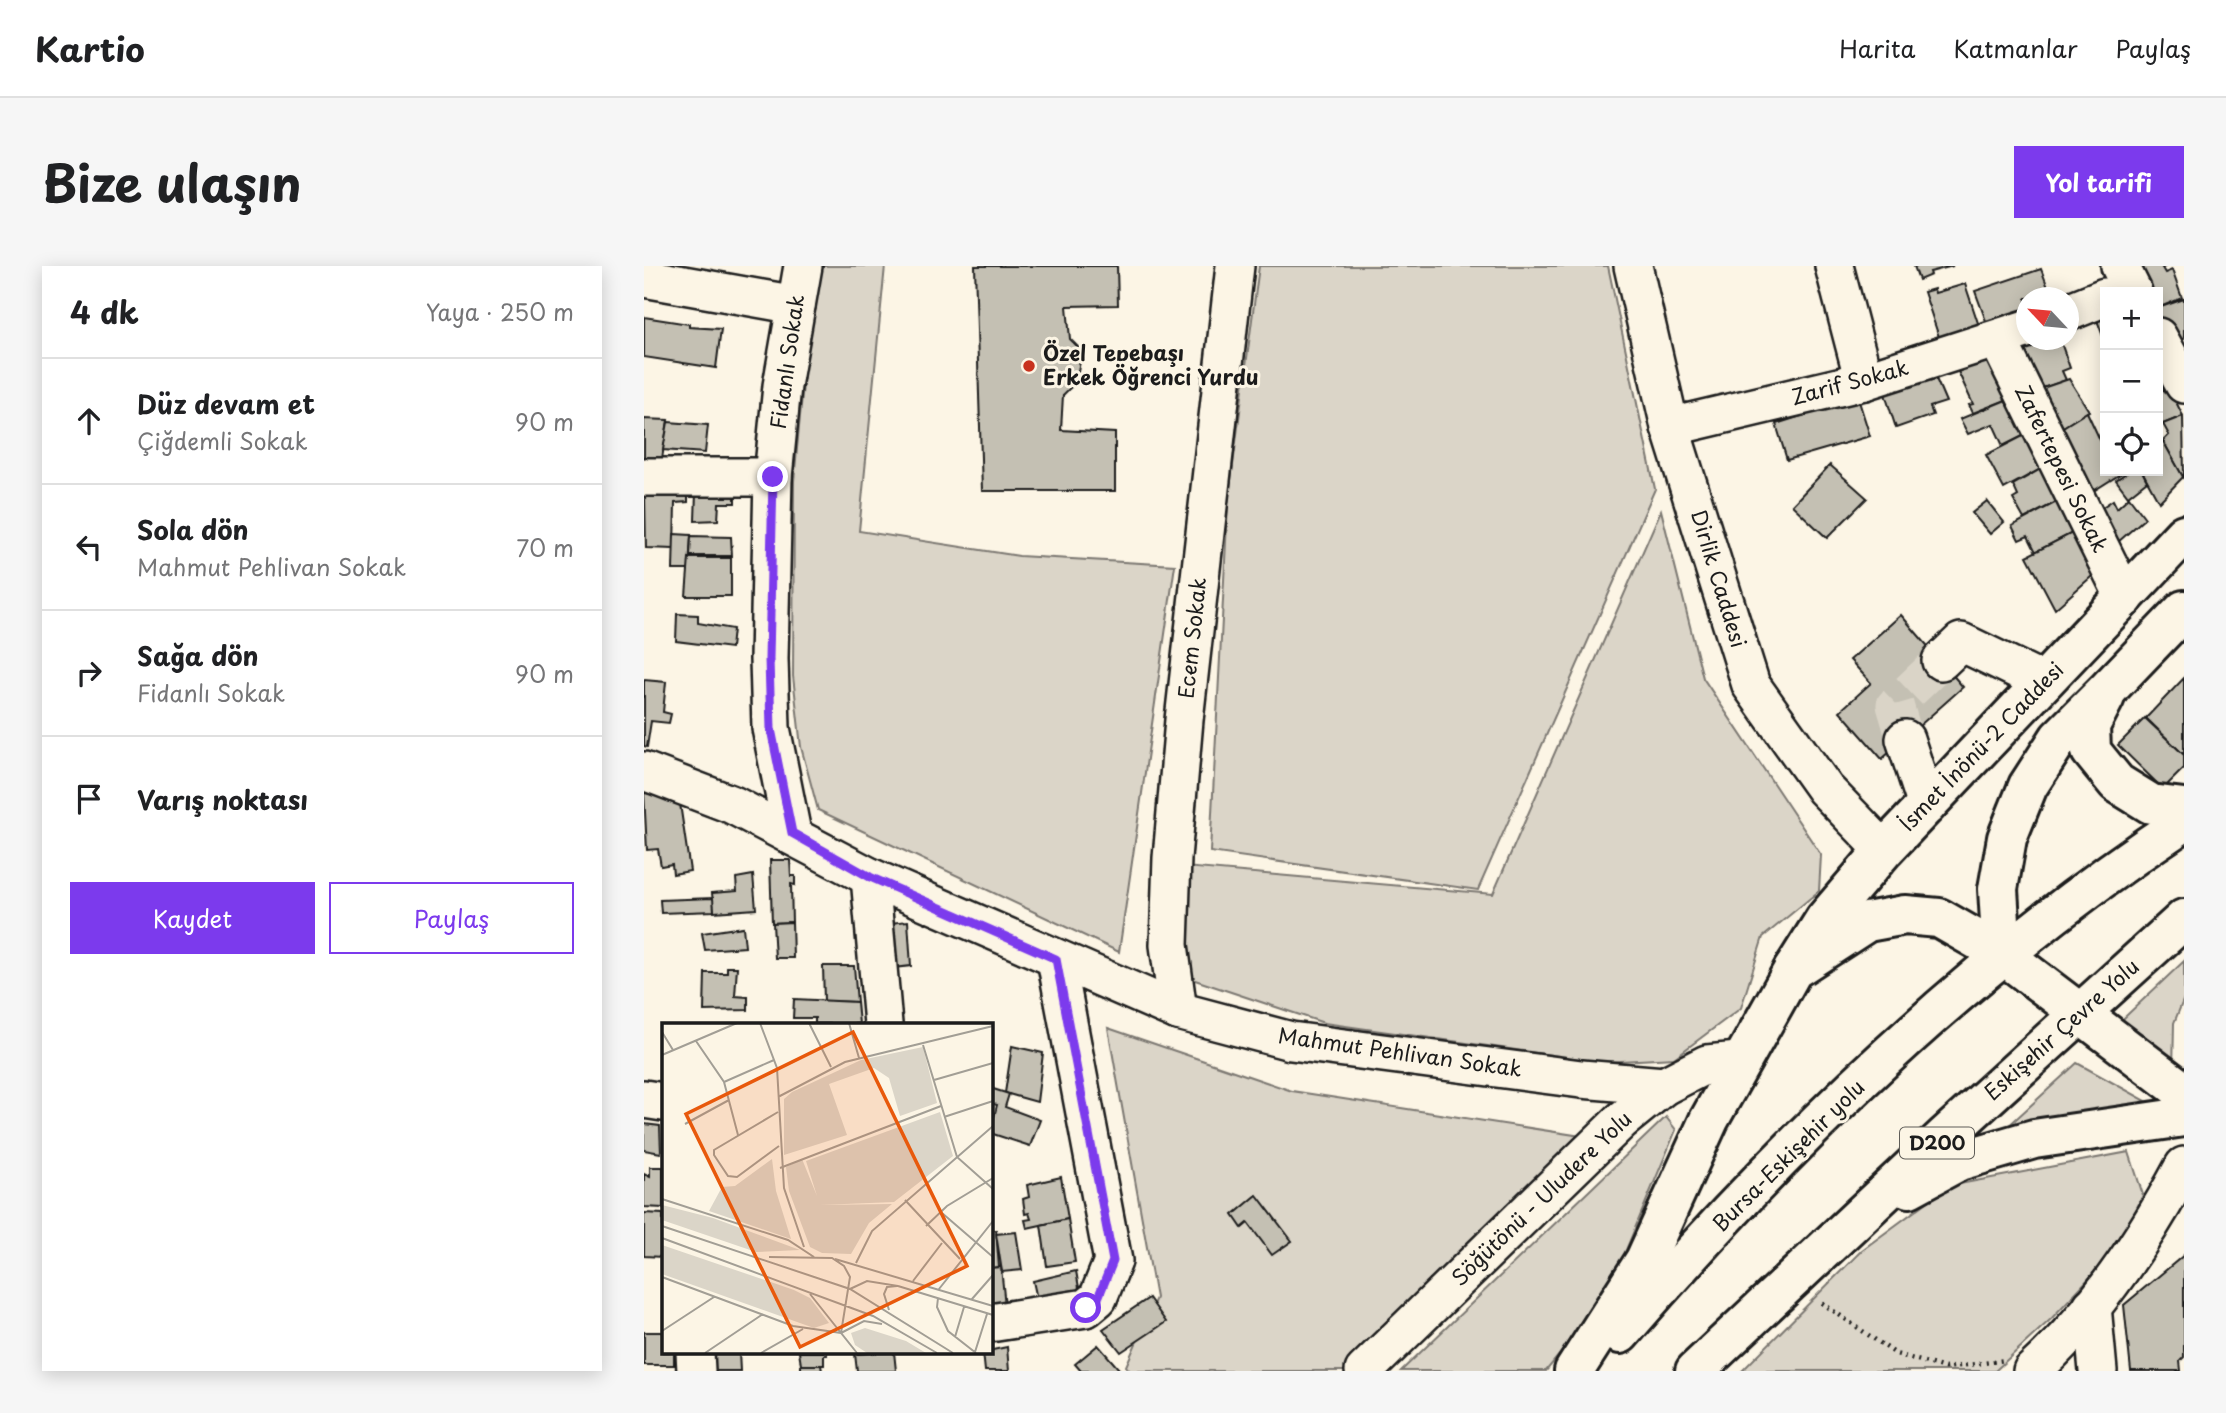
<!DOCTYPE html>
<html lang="tr">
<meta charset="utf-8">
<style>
body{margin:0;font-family:"Playpen Sans",sans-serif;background:#f6f6f6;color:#202124}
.controls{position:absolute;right:21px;top:21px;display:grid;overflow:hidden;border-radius:0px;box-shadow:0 4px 18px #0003}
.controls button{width:63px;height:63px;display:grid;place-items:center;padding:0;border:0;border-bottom:2px solid #e0e0e0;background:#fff;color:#202124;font:35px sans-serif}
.compass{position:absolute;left:1372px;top:21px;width:63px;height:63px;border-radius:50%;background:#fff;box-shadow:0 4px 18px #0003;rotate:296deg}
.stop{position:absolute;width:21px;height:21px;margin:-16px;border:5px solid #7c3aed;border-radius:50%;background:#fff}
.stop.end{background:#7c3aed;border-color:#fff;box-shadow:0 2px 7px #0008}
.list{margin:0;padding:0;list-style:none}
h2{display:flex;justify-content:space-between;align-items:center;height:91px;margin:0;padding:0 28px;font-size:30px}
h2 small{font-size:23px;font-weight:400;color:#757577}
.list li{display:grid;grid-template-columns:46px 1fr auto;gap:21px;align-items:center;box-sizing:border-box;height:126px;padding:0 28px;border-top:2px solid #e0e0e0}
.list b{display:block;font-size:26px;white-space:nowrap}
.list p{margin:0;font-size:23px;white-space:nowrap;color:#757577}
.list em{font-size:23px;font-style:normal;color:#757577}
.actions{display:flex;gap:14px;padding:21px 28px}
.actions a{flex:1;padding:16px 0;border:2px solid #7c3aed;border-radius:0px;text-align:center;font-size:24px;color:#7c3aed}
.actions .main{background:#7c3aed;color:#fff}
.icon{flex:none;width:38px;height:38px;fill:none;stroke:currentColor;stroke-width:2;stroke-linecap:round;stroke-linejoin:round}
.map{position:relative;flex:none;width:1540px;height:1105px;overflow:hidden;border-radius:0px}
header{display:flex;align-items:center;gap:42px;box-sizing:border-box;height:98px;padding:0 35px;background:#fff;border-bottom:2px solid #e0e0e0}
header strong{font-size:33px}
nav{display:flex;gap:38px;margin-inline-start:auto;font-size:24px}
.intro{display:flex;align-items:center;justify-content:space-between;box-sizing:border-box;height:168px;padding:0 42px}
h1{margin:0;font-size:49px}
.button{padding:18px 32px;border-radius:0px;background:#7c3aed;color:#fff;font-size:24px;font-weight:700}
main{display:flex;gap:42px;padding:0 42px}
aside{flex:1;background:#fff;border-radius:0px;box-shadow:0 4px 18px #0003}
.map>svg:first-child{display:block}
.green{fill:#dbd5c8;stroke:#7c7872;stroke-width:2}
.building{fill:#c4c0b3;stroke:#1c1c1c;stroke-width:2}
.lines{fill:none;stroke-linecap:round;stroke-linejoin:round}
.minor-tunnel{stroke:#dad4c7;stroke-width:37;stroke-dasharray:37 18;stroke-linecap:butt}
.minor-casing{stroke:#1c1c1c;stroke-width:42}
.major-casing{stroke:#1c1c1c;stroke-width:44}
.highway-casing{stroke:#1c1c1c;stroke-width:44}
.path{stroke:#1c1c1c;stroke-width:4.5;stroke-dasharray:2 5;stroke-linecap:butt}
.minor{stroke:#fcf5e5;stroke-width:37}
.major{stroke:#fcf5e5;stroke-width:38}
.highway{stroke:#fcf5e5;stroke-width:38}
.route{stroke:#7c3aed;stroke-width:9}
.poi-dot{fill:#c8321e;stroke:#fcf5e5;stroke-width:2.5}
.labels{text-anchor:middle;stroke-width:6;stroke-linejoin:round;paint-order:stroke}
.shield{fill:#fcf5e5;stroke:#5f5d58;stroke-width:2}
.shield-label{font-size:19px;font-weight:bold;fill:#1c1c1c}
.poi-label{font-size:21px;font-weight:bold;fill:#1c1c1c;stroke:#fcf5e5;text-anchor:start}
.street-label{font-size:21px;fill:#1c1c1c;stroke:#fcf5e5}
.inset-road{fill:none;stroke:#a29e95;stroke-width:2}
.view{fill:#e8590c;fill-opacity:0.15;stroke:#e8590c;stroke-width:3.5}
.inset-edge{fill:none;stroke:#1c1c1c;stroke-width:3.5}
</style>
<header>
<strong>Kartio</strong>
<nav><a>Harita</a><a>Katmanlar</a><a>Paylaş</a></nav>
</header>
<div class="intro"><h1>Bize ulaşın</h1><a class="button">Yol tarifi</a></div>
<main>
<aside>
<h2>4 dk<small>Yaya · 250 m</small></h2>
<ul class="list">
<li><svg class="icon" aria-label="ahead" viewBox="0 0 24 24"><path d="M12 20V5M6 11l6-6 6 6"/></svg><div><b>Düz devam et</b><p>Çiğdemli Sokak</p></div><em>90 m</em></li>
<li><svg class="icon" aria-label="left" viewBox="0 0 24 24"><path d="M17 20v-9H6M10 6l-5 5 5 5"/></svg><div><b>Sola dön</b><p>Mahmut Pehlivan Sokak</p></div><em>70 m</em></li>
<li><svg class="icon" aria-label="right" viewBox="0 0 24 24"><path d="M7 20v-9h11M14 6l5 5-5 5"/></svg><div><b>Sağa dön</b><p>Fidanlı Sokak</p></div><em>90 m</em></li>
<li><svg class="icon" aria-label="arrive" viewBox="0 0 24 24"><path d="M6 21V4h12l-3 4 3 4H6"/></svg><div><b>Varış noktası</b></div></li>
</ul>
<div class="actions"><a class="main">Kaydet</a><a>Paylaş</a></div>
</aside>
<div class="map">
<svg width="1540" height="1105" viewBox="0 0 1540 1105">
<rect width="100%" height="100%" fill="#fcf5e5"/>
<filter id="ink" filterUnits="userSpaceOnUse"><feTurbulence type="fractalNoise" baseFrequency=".0143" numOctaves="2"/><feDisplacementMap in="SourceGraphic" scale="14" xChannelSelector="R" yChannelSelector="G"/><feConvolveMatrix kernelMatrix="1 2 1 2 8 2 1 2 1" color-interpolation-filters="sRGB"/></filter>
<g filter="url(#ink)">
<g class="green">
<path d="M176,0H241L215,265L375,290L531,299L475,686L174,544L157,481L149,410L150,215L167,32Z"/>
<path d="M615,0H964L1011,223L834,624L566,586L584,237Z"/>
<path d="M1017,244L1059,412L1177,589L1175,625L1119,671L1097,742L1030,792L958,796L680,757L545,712L541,601L849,628Z"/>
<path d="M1540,695V732L1530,757L1529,807L1465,766Z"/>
<path d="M464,762L648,825L937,870L702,1105H486L482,1100L512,1032Z"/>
<path d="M1433,797L1513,841L1350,873Z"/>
<path d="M1022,851L1032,864L962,1032L902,1105H757Z"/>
<path d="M1485,886L1499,929L1475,980L1407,1053L1351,1105H1098L1218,984L1305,920Z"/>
</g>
<g class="building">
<path d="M331,0H473L474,39L423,40L426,73L438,85L432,116L419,129L417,164L471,167V225H338Z"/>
<path d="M1270,0H1309L1286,6L1287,9L1275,14Z"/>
<path d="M1494,0H1522L1518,2L1521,7L1528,4L1538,32L1514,42V26H1506Z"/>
<path d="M1397,3L1408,32H1382V50L1345,63L1331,25Z"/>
<path d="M1321,18L1337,66L1297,77L1280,26L1290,23L1291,27Z"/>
<path d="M1540,33V73L1529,77L1514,48V42Z"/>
<path d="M0,51L45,58V61L77,63L72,102L0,91Z"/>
<path d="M1461,51V76L1453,54Z"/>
<path d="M1392,74H1416L1426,102L1418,105L1422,114L1390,125L1369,81Z"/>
<path d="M1345,86L1367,132L1329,147L1325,139L1329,138L1311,99Z"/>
<path d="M1290,108L1302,136L1286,141L1289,149L1252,162L1240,125Z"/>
<path d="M1425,113L1445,145L1411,166L1390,125Z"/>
<path d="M1525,122L1539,150L1514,160V126Z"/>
<path d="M1214,132L1226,170L1143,194L1132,158Z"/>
<path d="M1367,132L1385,167L1359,180L1349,158L1324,168L1316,153Z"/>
<path d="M1443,146L1456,174L1461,171V205H1481L1443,229L1411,166Z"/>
<path d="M1539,150L1540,210L1539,211L1519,175L1525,169L1519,158Z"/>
<path d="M0,153L24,154L18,193H0Z"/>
<path d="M24,156L64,159L61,187L19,184Z"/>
<path d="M1385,167L1402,200L1360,223L1342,189Z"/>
<path d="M1519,175L1539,211L1515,236L1498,205H1514V179Z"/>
<path d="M1186,199L1223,232L1183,272L1148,239Z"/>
<path d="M1402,200L1418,233L1380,253L1369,233L1374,230L1369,219Z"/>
<path d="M1485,205H1498L1503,215L1484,230L1472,214Z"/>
<path d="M44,225V236L31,237L30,283L2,282L1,228Z"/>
<path d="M91,225V237H75L74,254L51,255L52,226Z"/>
<path d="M1485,231L1501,252L1473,277L1454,244L1469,234L1473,242Z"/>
<path d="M1420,232L1436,263L1392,286L1384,270L1375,274L1368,260Z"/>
<path d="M1343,235L1360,256L1346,268L1328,247Z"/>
<path d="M1436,263L1456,303L1411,343L1383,290Z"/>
<path d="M30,268L47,269L45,304H29Z"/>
<path d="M47,270L87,271L88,290H46Z"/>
<path d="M45,292H87V330H42Z"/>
<path d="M33,348L54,349V357L89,363L87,382L32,375Z"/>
<path d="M1257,349L1319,421L1238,493L1196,445L1227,417L1206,394Z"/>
<path d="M1540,412V489L1502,452Z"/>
<path d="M0,414L22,416L19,446L27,448L25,457L7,455L3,481L0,480Z"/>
<path d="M1501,452L1540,489V502L1519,523L1474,479Z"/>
<path d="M0,527L35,531L46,605L29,608L28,598L17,600L14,583L3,584Z"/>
<path d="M126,594H146L147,610H151V619L147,618L148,656L128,657Z"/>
<path d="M109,609L112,643L70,646L68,627L93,625L92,612Z"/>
<path d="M69,632L70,645L17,647L16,634Z"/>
<path d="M264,655L267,700L241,703L237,658Z"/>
<path d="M148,656L149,692H131L129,657Z"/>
<path d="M99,661L101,681L61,684L58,667Z"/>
<path d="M179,700H210L213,736L180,735Z"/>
<path d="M83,701H93L91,730L104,731V744L60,745L61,707H83Z"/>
<path d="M150,733L213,736L215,758H171V752H149Z"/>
<path d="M368,780L399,787L393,836L361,827Z"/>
<path d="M346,822L365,828L361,841L396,854L386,880L346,867L353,839L346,837Z"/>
<path d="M0,858L16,860L17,887L0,884Z"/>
<path d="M6,901H19V942L0,941V908L6,911Z"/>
<path d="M417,911L424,953L383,962L381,954L387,953L385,947L381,948L379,933L385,931L383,919Z"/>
<path d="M613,929L648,975L628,989L604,957L598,962L589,949Z"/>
<path d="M0,947L19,948V991L0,990Z"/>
<path d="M424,953L431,996L403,1000L397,959Z"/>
<path d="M346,964H352L355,1001L346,1002Z"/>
<path d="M372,966L378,1004L358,1006L352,968Z"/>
<path d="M1540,989V1091L1536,1095L1537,1105H1487L1480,1039Z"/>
<path d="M357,1001L361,1040L346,1042V1002Z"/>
<path d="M432,1005L437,1033L395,1042L389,1015Z"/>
<path d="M505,1032L522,1056L477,1086L459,1063Z"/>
<path d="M0,1066H19V1086H30V1099H0Z"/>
<path d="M454,1079L475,1103L472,1105H437L431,1098Z"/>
<path d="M363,1081L365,1105H341L339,1086Z"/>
<path d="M63,1086H95L96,1105H65Z"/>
<path d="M155,1086H183V1089H180V1099H157Z"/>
<path d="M250,1086L252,1105H213L211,1088Z"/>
<path d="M157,1099H177L178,1105H157Z"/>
</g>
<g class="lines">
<path class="minor-tunnel" d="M1261,473L1251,439L1297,395"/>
<g class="minor-casing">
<g id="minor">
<path d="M989,0L1026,161L1107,419L1181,523L1240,584"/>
<path d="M1190,0L1220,115"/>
<path d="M1476,0L1489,26"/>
<path d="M0,12L152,39"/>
<path d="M1424,46L1461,31"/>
<path d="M1514,71L1540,118"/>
<path d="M1354,74L1481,332"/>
<path d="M1026,161L1220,115L1382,63"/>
<path d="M0,211H129"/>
<path d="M1297,395L1317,376L1400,416"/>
<path d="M1261,473L1283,540"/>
<path d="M0,505L89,539L226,611L534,745L647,775L937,813L1020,820"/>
<path d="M148,567L127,462L125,393L129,211L138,120L159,0"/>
<path d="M226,611L239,758"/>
<path d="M534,745L525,679L528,592L540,454L591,0"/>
<path d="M0,833L19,836"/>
<path d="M1448,1040L1454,1105"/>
<path d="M346,1057L442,1042L454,1032L469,995L412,693"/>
<path d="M51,1086L52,1105"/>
<path d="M720,1105L977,855L1020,820L1063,798L1095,795"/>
<path d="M1388,1105C1450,1049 1501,973 1540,900"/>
</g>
</g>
<g class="major-casing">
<g id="major">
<path d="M1467,420L1540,344"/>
<path d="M1149,704L1181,653L1240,584L1540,268"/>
</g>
</g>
<g class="highway-casing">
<g id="highway">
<path d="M1461,431L1446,460L1447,485L1473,517L1507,538L1540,542"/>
<path d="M1358,688L1354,623L1363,572L1384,520L1415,472L1467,420"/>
<path d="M1265,922L1315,895L1390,873L1540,851"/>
<path d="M976,1068C1141,877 1328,695 1540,556"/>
<path d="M930,1105L1001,994L1065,854L1149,704L1223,656L1261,649L1295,652L1358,688L1540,826"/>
<path d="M1051,1105L1301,870L1540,653"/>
</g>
</g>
<path class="path" d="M1178,1037L1252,1088L1301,1102L1362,1094"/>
<use href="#minor" class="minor"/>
<use href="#major" class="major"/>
<use href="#highway" class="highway"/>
</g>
</g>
<g class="lines" filter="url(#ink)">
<path class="route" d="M129,211L125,393L127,463L148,567L226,611L412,693L469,995L454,1032L442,1042"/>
</g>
<circle class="poi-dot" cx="385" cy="100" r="7"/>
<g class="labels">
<rect class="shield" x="1256" y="861.5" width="74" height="31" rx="5"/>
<g class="shield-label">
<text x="1293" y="884">D200</text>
</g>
<g class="poi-label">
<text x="399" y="95">Özel Tepebaşı<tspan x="399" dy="24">Erkek Öğrenci Yurdu</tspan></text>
</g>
<g class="street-label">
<text transform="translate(144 96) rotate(-82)" y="7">Fidanlı Sokak</text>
<text transform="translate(1206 117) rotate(-15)" y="7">Zarif Sokak</text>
<text transform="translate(1417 203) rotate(64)" y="7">Zafertepesi Sokak</text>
<text transform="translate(1074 313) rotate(73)" y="7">Dirlik Caddesi</text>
<text transform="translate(549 372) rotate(-84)" y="7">Ecem Sokak</text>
<text transform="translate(1338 481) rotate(-46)" y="7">İsmet İnönü-2 Caddesi</text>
<text transform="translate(1418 764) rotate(-42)" y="7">Eskişehir Çevre Yolu</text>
<text transform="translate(756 787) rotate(8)" y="7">Mahmut Pehlivan Sokak</text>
<text transform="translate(1145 890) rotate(-45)" y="7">Bursa-Eskişehir yolu</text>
<text transform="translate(898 933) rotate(-44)" y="7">Söğütönü - Uludere Yolu</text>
</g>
</g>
<g transform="translate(18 757)">
<rect width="331" height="331" fill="#fcf5e5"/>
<path d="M261,24L275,80L238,93L227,55L212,45L167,61L185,112L122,132V76L130,69L199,37ZM278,89L291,133L232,179L158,182L230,181L207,200L189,231L160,230L148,224L127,168L124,144L140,136L155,173L144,138ZM110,136L114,168L129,216L47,188L60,164L73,163ZM0,182L51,195L138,227L94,229L0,197ZM0,222L132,267L148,275L167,300L152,305L0,251ZM203,305L244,318L264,330H205L193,322L189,310Z" fill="#dbd5c8"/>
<path class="inset-road" d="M98,0L115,45L122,165L142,224M147,0L169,44M187,0L197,35M0,9L11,27M34,18L62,59L76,112M261,22L295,134L331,166M0,32L75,0M272,57L331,40M62,59L112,37M116,74L183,39L331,3M116,89L52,127V132L66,153L75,154L117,123M282,94L331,78M23,101L67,77M118,145L279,83M0,176L126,217L152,234M243,177L298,236M280,190L331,234M0,203L188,266L291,330M264,203L285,183L331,155M0,215L211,293L275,330M107,234L170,235L182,243L188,254L179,310M173,236L331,283M194,240L210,208L331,103M0,254L131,303L179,310L195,330M251,258L280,220M236,263L331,292M188,266L205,258L236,263M277,266L331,198M148,271L179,310M276,275L275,284L286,308L314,330M310,276L331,252M227,287L222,271L225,264L235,263M0,308L52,274M179,310L202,298L220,301M293,314L302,284M313,329L325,291M43,330L101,291M99,330L141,306"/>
<path class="view" d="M191,9L305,243L138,324L24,91Z"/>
<rect width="331" height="331" class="inset-edge"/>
</g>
</svg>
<div class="controls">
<button>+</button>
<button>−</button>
<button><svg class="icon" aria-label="locate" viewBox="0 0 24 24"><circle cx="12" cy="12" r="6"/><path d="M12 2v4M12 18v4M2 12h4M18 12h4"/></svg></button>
</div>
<svg class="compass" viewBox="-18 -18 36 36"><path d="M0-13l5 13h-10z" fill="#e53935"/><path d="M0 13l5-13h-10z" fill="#757577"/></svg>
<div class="stop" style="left:442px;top:1042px"></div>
<div class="stop end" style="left:129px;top:211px"></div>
</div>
</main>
